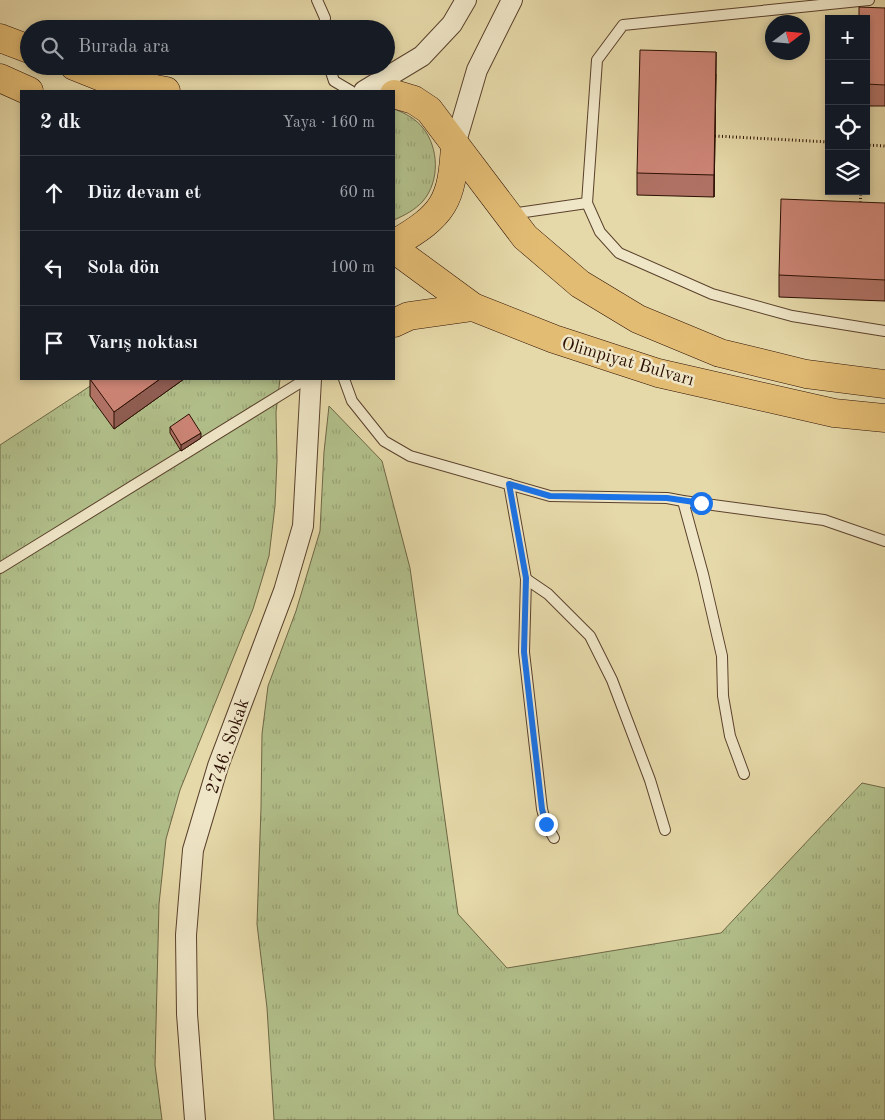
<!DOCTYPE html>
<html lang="tr">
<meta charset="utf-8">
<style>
body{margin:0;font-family:"Old Standard TT",serif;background:#20242c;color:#f1f3f6}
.controls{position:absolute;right:15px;top:15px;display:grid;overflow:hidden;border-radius:0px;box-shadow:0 2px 8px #0003}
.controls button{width:45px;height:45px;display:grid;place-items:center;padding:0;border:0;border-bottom:1px solid #363941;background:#171b24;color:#f1f3f6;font:25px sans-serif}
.compass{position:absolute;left:765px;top:15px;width:45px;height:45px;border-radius:50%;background:#171b24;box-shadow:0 2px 8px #0003;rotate:74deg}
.stop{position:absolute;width:15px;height:15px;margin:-11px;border:4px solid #1a73e8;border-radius:50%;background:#fff}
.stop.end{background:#1a73e8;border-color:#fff;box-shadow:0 1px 5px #0008}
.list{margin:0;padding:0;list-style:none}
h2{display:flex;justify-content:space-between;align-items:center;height:65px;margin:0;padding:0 20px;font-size:21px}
h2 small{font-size:16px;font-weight:400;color:#9ea1a6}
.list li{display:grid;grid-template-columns:32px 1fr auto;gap:15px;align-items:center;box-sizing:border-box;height:75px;padding:0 20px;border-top:1px solid #363941}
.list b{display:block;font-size:19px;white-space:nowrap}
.list em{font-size:16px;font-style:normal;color:#9ea1a6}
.icon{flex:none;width:28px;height:28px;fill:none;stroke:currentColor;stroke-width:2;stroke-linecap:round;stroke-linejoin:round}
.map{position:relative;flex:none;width:885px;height:1120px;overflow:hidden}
.search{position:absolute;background:#171b24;box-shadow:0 2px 8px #0003;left:20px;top:20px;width:375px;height:55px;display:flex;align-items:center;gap:12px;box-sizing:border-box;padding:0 18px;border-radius:28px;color:#9ea1a6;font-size:19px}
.panel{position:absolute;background:#171b24;box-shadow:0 2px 8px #0003;left:20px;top:90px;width:375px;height:290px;border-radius:0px}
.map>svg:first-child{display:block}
.grass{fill:url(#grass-tufts);stroke:#6e6746}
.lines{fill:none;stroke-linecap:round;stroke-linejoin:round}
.lane-casing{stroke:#5a412c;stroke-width:12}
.street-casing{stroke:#5a412c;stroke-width:22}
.primary-casing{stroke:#2b0e02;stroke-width:29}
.path{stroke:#2b0e02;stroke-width:3;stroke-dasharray:1 2.5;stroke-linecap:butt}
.lane{stroke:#efe6c7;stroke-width:10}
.street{stroke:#efe6c7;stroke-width:20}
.primary{stroke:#e3bc74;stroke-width:28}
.wall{fill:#b07265;stroke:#2b0e02}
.shaded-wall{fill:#905d53;stroke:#2b0e02}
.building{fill:#cd8576;stroke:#2b0e02}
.route{stroke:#1a73e8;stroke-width:6}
.labels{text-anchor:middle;stroke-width:5;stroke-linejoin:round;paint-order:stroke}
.street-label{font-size:18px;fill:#2b0e02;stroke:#efe6c7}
</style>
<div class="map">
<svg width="885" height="1120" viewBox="0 0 885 1120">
<defs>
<pattern id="grass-tufts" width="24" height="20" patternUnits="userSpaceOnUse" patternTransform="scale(1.25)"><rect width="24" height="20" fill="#b2c08b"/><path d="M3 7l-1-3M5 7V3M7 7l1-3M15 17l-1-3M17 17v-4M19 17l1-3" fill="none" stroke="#99a476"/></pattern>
</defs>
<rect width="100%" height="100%" fill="#e6d9a9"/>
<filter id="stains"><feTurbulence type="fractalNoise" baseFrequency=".004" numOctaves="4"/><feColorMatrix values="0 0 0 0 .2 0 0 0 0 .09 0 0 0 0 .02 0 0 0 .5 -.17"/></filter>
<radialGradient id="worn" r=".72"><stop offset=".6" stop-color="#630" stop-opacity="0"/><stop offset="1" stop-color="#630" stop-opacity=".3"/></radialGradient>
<g class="grass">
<path d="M394,109C405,113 416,119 423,128C439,148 440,181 423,201C415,210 405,215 394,220Z"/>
<path d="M101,379H280L276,412L277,460L275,506L269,556L253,609L180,790L166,839L159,904L155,1065L162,1120H0V445Z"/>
<path d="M329,406L382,461L410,568L458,914L507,968L721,933L862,783L885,788V1120H274L267,1008L257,924L261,808L262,734L268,686L296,611L320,531L324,452Z"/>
</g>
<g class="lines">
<g class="lane-casing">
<g id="lane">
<path d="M317,0L325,18L324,29"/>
<path d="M869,0L623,25L597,60L587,203L600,232L619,253L712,294L792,316L885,331"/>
<path d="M329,66L334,81L351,91"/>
<path d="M511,214L587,203"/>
<path d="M344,379L352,401L384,441L410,456L550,496L667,498L683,501L824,520L885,541"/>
<path d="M509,484L526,579L524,652L542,809L546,824L554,838"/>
<path d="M683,501L703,574L722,656L723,696L730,736L744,774"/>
<path d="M0,568L306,379"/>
<path d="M526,579L548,594L590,636L612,680L650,780L665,830"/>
</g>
</g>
<g class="street-casing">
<g id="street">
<path d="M364,91L422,56L452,24L466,0"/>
<path d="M455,145L477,70L512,0"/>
<path d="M195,1120L187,1014L186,935L193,850L218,766L284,591L303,526L311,379"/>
</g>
</g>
<g class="primary-casing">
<g id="primary">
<path d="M0,38L29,49"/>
<path d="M74,66L109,80L166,91"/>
<path d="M0,78L29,91"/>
<path d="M394,94L414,100L429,110L525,237L580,284L638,319L720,353L806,374L885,384"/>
<path d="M394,244C444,215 452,202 455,145"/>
<path d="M394,249L473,307L554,339L658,373L834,413L885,418"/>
<path d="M394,323L409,316L473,307"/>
</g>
</g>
<g class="path">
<path d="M715,136L829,142"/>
<path d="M866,145L885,146"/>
<path d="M860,206L861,191"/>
</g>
<use href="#lane" class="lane"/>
<use href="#street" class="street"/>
<use href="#primary" class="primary"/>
</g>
<g class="wall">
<path d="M885,8V106H866V19Z"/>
<path d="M716,74L714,197L637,195V173Z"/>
<path d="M885,203V301L779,297V275Z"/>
<path d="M90,379H184L114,429L90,396Z"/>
<path d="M170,427L201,438L181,451L170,433Z"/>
</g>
<g class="shaded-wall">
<path d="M716,52V74L714,197V175Z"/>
<path d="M160,379H184L114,429V412Z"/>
<path d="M201,433V438L181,451V445Z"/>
</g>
<g class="building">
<path d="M859,7L885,8V85L866,84V19H859Z"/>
<path d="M640,50L716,52L714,175L637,173Z"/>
<path d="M781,199L885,203V280L779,275Z"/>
<path d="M90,379H160L114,412Z"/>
<path d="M189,414L201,433L181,445L170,427Z"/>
</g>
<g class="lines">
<path class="route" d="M546,824L542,809L524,652L526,578L509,484L550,496L667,498L701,503"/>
</g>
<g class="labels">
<g class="street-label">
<text transform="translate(628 361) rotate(16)" y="6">Olimpiyat Bulvarı</text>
<text transform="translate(227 746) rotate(-71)" y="6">2746. Sokak</text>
</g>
</g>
<rect width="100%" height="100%" filter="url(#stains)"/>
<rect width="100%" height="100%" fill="url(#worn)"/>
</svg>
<div class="controls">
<button>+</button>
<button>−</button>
<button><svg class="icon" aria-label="locate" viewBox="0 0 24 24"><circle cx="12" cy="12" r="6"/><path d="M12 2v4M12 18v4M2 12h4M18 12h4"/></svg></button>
<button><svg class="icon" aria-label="layers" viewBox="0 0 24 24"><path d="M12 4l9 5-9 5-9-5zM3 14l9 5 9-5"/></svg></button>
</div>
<svg class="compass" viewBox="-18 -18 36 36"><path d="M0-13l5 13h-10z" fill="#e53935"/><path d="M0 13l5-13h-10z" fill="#9ea1a6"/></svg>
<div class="stop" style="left:701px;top:503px"></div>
<div class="stop end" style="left:546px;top:824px"></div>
<div class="search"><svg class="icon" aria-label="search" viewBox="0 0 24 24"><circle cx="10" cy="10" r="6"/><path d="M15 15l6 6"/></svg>Burada ara</div>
<section class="panel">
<h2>2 dk<small>Yaya · 160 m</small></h2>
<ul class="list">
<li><svg class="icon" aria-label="ahead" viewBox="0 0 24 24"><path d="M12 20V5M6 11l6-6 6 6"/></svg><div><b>Düz devam et</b></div><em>60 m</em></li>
<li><svg class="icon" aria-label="left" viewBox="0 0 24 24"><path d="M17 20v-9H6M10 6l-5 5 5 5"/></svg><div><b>Sola dön</b></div><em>100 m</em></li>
<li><svg class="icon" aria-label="arrive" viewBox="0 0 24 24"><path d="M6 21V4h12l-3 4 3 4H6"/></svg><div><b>Varış noktası</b></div></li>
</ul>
</section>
</div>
